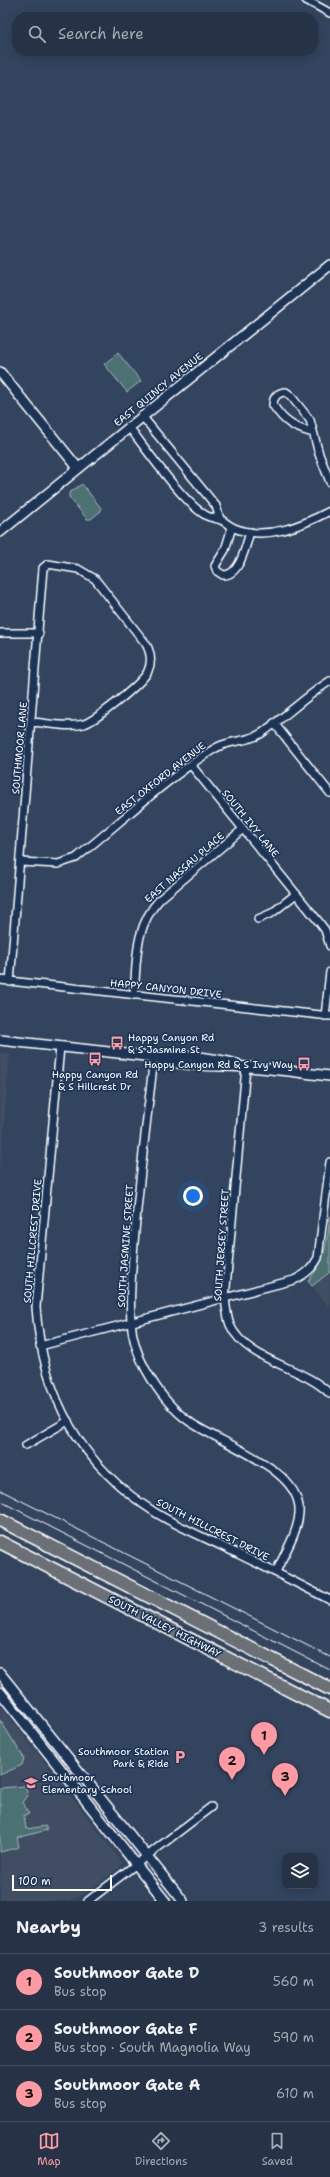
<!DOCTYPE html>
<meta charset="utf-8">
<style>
body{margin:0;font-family:"Shantell Sans",sans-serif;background:#2e3b4d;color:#f1f3f6}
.controls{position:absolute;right:12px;bottom:12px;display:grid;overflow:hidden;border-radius:8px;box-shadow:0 2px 10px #0003}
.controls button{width:36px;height:36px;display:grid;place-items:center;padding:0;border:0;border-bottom:1px solid #424e5f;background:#263346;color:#f1f3f6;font:20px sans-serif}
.scale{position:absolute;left:12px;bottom:10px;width:100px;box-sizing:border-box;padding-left:4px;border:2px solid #fff;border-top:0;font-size:11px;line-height:14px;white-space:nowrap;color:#fff;-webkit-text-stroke:3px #1d3557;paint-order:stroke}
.you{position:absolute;left:193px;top:1196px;width:14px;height:14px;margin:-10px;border:3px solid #fff;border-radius:50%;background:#1a73e8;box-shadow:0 0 0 6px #1a73e833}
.badge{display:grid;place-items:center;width:26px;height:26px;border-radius:50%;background:#ff9aa2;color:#111;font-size:13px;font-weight:700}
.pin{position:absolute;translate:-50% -33px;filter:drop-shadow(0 1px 2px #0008)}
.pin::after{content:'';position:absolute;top:21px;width:14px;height:12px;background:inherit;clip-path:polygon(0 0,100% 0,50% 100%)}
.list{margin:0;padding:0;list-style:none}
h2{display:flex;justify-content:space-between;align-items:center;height:52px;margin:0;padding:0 16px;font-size:17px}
h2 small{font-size:13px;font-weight:400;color:#a4aab3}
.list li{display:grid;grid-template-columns:26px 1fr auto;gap:12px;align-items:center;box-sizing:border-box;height:56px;padding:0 16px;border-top:1px solid #424e5f}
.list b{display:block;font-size:15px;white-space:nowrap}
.list p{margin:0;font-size:13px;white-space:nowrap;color:#a4aab3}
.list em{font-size:13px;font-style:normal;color:#a4aab3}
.icon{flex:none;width:22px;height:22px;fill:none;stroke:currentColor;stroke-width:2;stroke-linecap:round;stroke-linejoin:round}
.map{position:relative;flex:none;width:330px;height:1901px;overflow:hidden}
.search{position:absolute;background:#263346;box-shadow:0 2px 10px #0003;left:12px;right:12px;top:12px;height:44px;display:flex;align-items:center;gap:10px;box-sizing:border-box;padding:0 14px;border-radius:16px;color:#a4aab3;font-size:15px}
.sheet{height:220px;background:#263346}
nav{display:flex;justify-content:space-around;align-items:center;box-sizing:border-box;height:56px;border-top:1px solid #424e5f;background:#263346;font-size:11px;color:#a4aab3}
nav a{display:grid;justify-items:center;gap:2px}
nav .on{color:#ff9aa2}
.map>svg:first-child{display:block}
.built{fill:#414e62}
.green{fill:#4b7173;stroke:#a5b8b9}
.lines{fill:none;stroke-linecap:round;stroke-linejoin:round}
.street-casing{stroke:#fff;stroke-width:10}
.secondary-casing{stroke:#fff;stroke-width:12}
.highway-casing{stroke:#fff;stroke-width:15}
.street{stroke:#1d3557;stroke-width:7}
.secondary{stroke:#1d3557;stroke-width:9}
.highway{stroke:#6a7074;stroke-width:12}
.tram{stroke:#fff;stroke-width:1}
.labels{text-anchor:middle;stroke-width:3.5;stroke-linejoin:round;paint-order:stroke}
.street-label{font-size:10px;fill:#fff;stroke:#1d3557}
.poi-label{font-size:10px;fill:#fff;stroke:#1d3557;text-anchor:start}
</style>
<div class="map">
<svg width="330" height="1901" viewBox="0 0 330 1901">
<rect width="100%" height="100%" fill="#32445e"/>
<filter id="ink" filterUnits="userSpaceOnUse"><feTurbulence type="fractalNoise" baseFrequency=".025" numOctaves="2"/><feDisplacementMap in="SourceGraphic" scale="8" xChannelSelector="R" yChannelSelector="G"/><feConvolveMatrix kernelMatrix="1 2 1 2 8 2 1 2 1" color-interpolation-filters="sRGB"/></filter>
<g filter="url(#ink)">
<g class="built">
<path d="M0,1052L10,1054L0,1178Z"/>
<path d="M330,1272V1309L312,1286Z"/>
<path d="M0,1705L122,1862L120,1867L87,1892L68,1901H0Z"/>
</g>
<g class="green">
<path d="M118,353L141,381L127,392L104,364Z"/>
<path d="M82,484L101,508V511L91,519H87L69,497V493Z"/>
<path d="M330,1216V1272L312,1286L308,1281C326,1261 327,1241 330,1216Z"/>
<path d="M0,1720L24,1758L22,1765L0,1775Z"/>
<path d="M25,1786L28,1796L22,1802L29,1814L24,1815L26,1829L46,1826L47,1830L17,1838L19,1847L0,1852V1788Z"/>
</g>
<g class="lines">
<g class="street-casing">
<g id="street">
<path d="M306,0L330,13"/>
<path d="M142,416L216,506L220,519"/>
<path d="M129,427C146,449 184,504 207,516C211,518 217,518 221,520C226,522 229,526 234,528C266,541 301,526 330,511"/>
<path d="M313,433C293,427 285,423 273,405C273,397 278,392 286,392L290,395L310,420L319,454L330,482"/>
<path d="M232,527L225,550L215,566L217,571L223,575C240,576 246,545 250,532"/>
<path d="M0,633H39"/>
<path d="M274,723L330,793"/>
<path d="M191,765L319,922L325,930L330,946"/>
<path d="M20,862L58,864L76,858C121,822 166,779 214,749C229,739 247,743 262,733C286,716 306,696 330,681"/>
<path d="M258,919L272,913L296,894"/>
<path d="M0,980L330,1016"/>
<path d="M10,982L43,568L48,564L78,569L95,579L146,644C151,653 152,662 148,671C143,683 96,720 84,724C68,728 48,723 31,722"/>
<path d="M134,995C137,960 134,927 160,899L243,829"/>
<path d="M325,1016L330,972"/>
<path d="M60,1047L36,1307C42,1395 81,1466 156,1513C182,1529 211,1540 238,1554C269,1569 299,1584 330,1600"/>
<path d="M154,1057C147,1119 139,1181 134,1243C132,1269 129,1295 131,1321C132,1337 138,1356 146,1370C157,1390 171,1409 190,1422C219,1443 303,1469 299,1513C298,1533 284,1554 276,1572"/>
<path d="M246,1067L225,1298C226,1307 227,1317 230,1325C247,1362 303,1366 330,1394"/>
<path d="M40,1346L294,1280C306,1274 312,1269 318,1258L330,1162"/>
<path d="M26,1445L68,1421"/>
<path d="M88,1901L211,1807"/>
</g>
</g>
<g class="secondary-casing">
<g id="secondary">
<path d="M0,372L78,468"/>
<path d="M0,532L330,265"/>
<path d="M0,1040L154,1057C183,1068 217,1065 248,1067C275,1069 303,1073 330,1076"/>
<path d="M154,1057C176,1052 215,1058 237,1064"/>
<path d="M0,1673L183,1901"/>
<path d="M0,1692L165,1901"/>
</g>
</g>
<g class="highway-casing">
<g id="highway">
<path d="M0,1520L330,1689"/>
<path d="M0,1542L330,1711"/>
</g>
</g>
<use href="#street" class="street"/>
<use href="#secondary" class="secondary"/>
<use href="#highway" class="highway"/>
<g class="tram">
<path d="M0,1490L330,1657"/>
<path d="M0,1501L330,1670"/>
</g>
</g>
</g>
<defs>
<g id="bus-bare" transform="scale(1.08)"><path d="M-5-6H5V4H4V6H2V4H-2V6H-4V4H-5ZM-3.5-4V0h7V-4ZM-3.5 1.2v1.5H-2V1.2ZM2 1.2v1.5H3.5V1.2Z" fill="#ff9aa2" stroke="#1d3557" stroke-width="2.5" paint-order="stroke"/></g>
<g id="parking-bare" transform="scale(1.08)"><path d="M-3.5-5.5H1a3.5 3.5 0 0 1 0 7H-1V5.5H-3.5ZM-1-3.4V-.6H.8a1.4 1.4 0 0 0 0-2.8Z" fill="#ff9aa2" stroke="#1d3557" stroke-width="2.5" paint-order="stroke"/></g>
<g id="school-bare" transform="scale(1.08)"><path d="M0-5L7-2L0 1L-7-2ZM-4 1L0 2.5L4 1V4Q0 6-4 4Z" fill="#ff9aa2" stroke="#1d3557" stroke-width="2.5" paint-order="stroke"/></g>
</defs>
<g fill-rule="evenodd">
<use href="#bus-bare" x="117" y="1043"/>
<use href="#bus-bare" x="95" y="1059"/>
<use href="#bus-bare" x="304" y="1064"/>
<use href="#parking-bare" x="180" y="1757"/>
<use href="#school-bare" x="31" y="1783"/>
</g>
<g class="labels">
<g class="street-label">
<text transform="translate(158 389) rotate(-39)" y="4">EAST QUINCY AVENUE</text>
<text transform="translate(19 748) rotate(-85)" y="4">SOUTHMOOR LANE</text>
<text transform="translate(160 778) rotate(-38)" y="4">EAST OXFORD AVENUE</text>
<text transform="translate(251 823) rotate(51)" y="4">SOUTH IVY LANE</text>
<text transform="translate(184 867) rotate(-41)" y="4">EAST NASSAU PLACE</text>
<text transform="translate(166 988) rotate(6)" y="4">HAPPY CANYON DRIVE</text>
<text transform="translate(32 1241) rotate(-85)" y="4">SOUTH HILLCREST DRIVE</text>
<text transform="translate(221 1245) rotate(-86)" y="4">SOUTH JERSEY STREET</text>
<text transform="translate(125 1246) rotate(-86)" y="4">SOUTH JASMINE STREET</text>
<text transform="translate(213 1529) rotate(27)" y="4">SOUTH HILLCREST DRIVE</text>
<text transform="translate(165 1626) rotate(27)" y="4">SOUTH VALLEY HIGHWAY</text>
</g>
<g class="poi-label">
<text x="128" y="1041">Happy Canyon Rd<tspan x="128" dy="12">&amp; S Jasmine St</tspan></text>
<text x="293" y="1068" text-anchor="end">Happy Canyon Rd &amp; S Ivy Way</text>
<text x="95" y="1078" text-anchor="middle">Happy Canyon Rd<tspan x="95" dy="12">&amp; S Hillcrest Dr</tspan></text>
<text x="169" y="1755" text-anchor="end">Southmoor Station<tspan x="169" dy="12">Park &amp; Ride</tspan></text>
<text x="42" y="1781">Southmoor<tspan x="42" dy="12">Elementary School</tspan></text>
</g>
</g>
</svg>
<div class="controls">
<button><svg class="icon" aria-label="layers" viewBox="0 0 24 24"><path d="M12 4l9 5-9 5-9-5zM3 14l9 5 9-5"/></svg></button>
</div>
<div class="scale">100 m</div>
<div class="you"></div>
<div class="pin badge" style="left:264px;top:1755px">1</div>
<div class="pin badge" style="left:232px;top:1780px">2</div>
<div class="pin badge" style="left:285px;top:1796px">3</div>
<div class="search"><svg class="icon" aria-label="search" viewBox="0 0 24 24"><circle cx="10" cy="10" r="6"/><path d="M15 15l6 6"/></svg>Search here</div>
</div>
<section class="sheet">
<h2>Nearby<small>3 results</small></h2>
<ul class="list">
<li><span class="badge">1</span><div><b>Southmoor Gate D</b><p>Bus stop</p></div><em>560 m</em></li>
<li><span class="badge">2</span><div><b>Southmoor Gate F</b><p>Bus stop · South Magnolia Way</p></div><em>590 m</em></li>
<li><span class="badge">3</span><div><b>Southmoor Gate A</b><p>Bus stop</p></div><em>610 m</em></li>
</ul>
</section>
<nav>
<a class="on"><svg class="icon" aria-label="map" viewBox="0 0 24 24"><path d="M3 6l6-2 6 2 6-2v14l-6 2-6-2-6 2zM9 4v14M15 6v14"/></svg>Map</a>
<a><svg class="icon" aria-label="directions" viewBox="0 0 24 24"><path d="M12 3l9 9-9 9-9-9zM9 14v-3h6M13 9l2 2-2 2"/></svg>Directions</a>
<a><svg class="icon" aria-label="saved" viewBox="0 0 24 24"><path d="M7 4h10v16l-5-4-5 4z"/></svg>Saved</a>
</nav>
